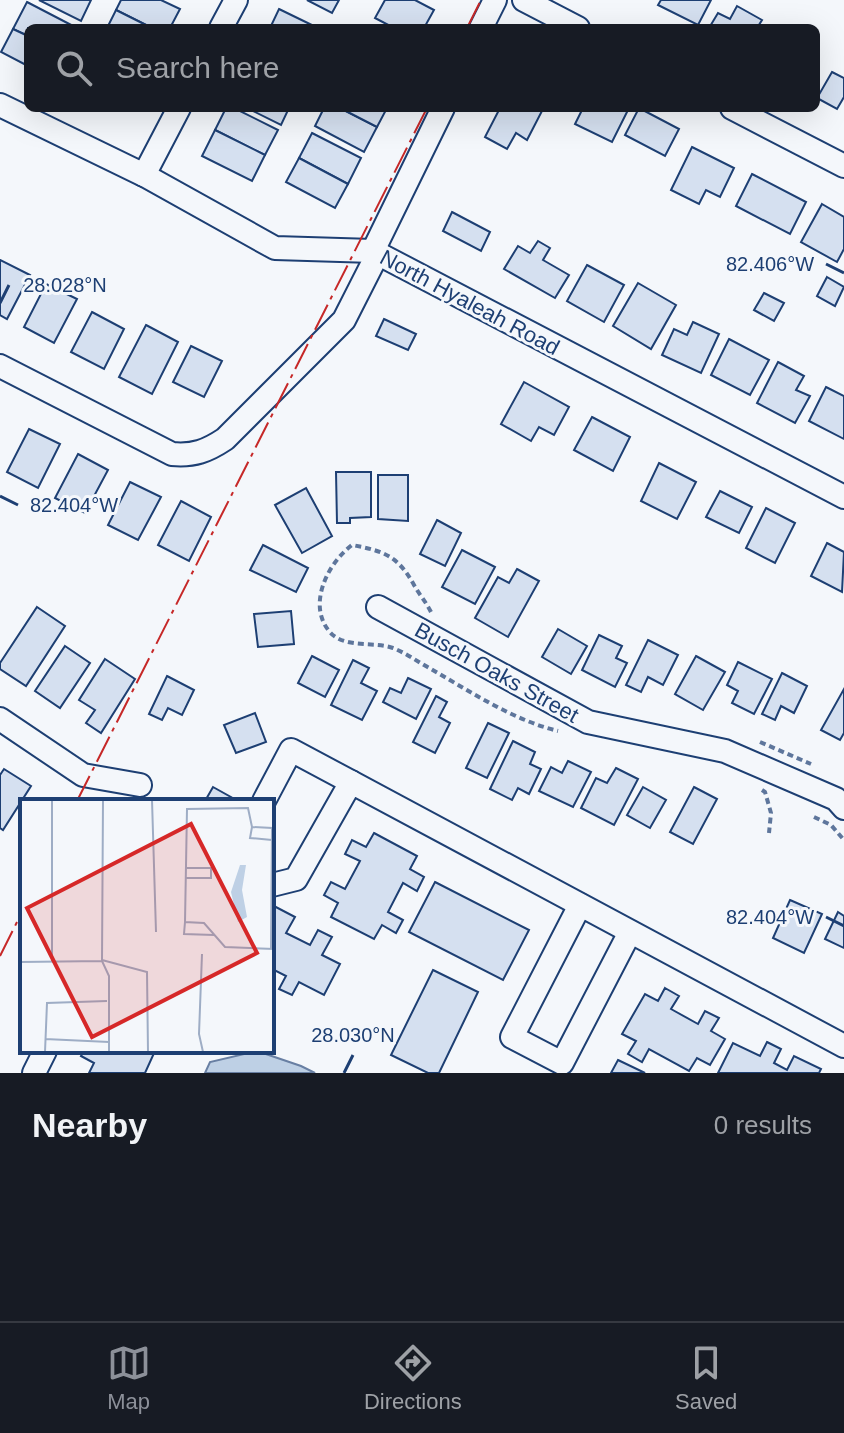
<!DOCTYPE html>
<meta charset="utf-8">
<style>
body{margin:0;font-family:Arial,sans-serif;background:#20242c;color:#f1f3f6}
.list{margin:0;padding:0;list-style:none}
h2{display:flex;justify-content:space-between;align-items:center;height:104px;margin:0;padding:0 32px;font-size:34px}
h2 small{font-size:26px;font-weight:400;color:#9ea1a6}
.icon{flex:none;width:44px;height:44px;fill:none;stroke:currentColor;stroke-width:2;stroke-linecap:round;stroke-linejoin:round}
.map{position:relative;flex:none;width:844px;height:1073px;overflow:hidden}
.search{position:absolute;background:#171b24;box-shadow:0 8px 32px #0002;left:24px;right:24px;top:24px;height:88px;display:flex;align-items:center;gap:20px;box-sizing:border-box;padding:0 28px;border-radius:12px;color:#9ea1a6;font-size:30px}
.sheet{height:248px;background:#171b24}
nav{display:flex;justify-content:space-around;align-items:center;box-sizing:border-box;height:112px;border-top:2px solid #363941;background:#171b24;font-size:22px;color:#9ea1a6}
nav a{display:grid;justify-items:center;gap:4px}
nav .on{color:#8c9099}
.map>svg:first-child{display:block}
.water{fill:#bed0e5;stroke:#687fa3;stroke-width:2}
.building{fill:#d5e0f0;stroke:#1d3f73;stroke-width:2}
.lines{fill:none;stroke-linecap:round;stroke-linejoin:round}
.minor-casing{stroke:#1d3f73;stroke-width:26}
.path{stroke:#5e769c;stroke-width:4;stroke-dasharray:6 4;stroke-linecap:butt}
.minor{stroke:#f4f7fb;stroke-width:22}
.power{stroke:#c62828;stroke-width:2;stroke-dasharray:28 6 4 6;stroke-linecap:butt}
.ticks{fill:none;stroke:#1d3f73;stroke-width:3}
.labels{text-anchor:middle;stroke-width:6;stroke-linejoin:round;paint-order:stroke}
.street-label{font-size:22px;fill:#1d3f73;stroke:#f4f7fb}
.inset-road{fill:none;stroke:#9eadc5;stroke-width:2}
.view{fill:#d62828;fill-opacity:0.15;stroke:#d62828;stroke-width:4}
.inset-edge{fill:none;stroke:#1d3f73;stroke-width:4}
.ticks-label{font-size:20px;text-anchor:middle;fill:#1d3f73;stroke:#f4f7fb;stroke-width:6;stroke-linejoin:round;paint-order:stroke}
</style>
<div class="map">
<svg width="844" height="1073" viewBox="0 0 844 1073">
<rect width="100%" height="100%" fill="#f4f7fb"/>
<path class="water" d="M257,1051L301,1066L315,1073H205L210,1062Z"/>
<g class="building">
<path d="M39,0H91L81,21Z"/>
<path d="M121,0H161L180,9L170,28H152L116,10Z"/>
<path d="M307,0H339L332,13Z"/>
<path d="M385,0H415L434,10L424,28H394L375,18Z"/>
<path d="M661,0H711L698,25L658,5Z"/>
<path d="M27,2L77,28H28V36L13,29Z"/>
<path d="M737,6L762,20L757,28H709L718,13L730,19Z"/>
<path d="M279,9L318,28H270Z"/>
<path d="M116,10L152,28H107Z"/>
<path d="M13,29L28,36V66L1,52Z"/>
<path d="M832,72L844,78V97L837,109L817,98Z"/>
<path d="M226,108H234L278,130L265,155L215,130Z"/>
<path d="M247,108H289L281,125Z"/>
<path d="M324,108H340L377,127L364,152L315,126Z"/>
<path d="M340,108H387L377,127Z"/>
<path d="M500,108H541L543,109L527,140L516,133L507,149L485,137Z"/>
<path d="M583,108H629L612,142L575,124Z"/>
<path d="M639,108L679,129L665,156L625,135Z"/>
<path d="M215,130L265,155L252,181L202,156Z"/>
<path d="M312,133L361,158L348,184L299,158Z"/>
<path d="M692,147L734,168L720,197L706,190L699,204L671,190Z"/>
<path d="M299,158L348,184L335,208L286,182Z"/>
<path d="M752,174L806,202L790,234L736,206Z"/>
<path d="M822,204L844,217V249L837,262L801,242Z"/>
<path d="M452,212L490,232L481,251L443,231Z"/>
<path d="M538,241L550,248L543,260L569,275L555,298L504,269L518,246L530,253Z"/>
<path d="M0,260L30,275L7,319L0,315Z"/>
<path d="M587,265L624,285L604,322L567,301Z"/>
<path d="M827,277L844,287L835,306L817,296Z"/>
<path d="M638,283L676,305L651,349L613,326Z"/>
<path d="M46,284L77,299L54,343L24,327Z"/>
<path d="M764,293L784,303L774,321L754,310Z"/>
<path d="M92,312L124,329L104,369L71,352Z"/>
<path d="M384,319L416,334L408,350L376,336Z"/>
<path d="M693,322L719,334L701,373L662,355L674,329L687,335Z"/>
<path d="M146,325L178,342L152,394L119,377Z"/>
<path d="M729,339L769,360L750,395L711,375Z"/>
<path d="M191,346L222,361L204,397L173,382Z"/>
<path d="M778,362L804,376L796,390L810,396L795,423L757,403Z"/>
<path d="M524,382L569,407L554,435L539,427L531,441L501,424Z"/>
<path d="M826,387L844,396V439L809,421Z"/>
<path d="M592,417L630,437L613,471L574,450Z"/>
<path d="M29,429L60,444L38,488L7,472Z"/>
<path d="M78,454L108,470L85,513L55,498Z"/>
<path d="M659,463L696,482L677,519L641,501Z"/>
<path d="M336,472H371V517L350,518V523H337Z"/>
<path d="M378,475H408V521L378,519Z"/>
<path d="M130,482L161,497L138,540L108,525Z"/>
<path d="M306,488L332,536L302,553L275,505Z"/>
<path d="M720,491L752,507L739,533L706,517Z"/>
<path d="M181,501L211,517L189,561L158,545Z"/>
<path d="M766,508L795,523L775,563L746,548Z"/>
<path d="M437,520L461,533L445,566L420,554Z"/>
<path d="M827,543L844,552L842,592L811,576Z"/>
<path d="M263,545L308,568L296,592L250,570Z"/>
<path d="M462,550L495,567L475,604L442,587Z"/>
<path d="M517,569L539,581L508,637L475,618L498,577L509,583Z"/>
<path d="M37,607L65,626L26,686L0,669V663Z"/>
<path d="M291,611L294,644L258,647L254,614Z"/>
<path d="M558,629L587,646L571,674L542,657Z"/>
<path d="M599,635L622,646L616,658L627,663L615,687L582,670Z"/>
<path d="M648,640L678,655L663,685L648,677L641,692L626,685Z"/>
<path d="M65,646L90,663L60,708L35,691Z"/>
<path d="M312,656L339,670L325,697L298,683Z"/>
<path d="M696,656L725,672L703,710L675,694Z"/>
<path d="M105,659L135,679L101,733L86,723L95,710L79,700Z"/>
<path d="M353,660L369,668L361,683L377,691L362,720L331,705Z"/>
<path d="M738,662L772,679L754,714L732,703L738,691L727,685Z"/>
<path d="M782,673L807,686L794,713L781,706L775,720L762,714Z"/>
<path d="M167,676L194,690L182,715L168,708L162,720L149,714Z"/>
<path d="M408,678L431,689L416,719L383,702L390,688L401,693Z"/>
<path d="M844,689V733L840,740L821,730Z"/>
<path d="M436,696L447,702L439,717L450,723L435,753L413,742Z"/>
<path d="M255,713L266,742L236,753L224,725Z"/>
<path d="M488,723L509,733L487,778L466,768Z"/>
<path d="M513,741L535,752L530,764L541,769L529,794L518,788L512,800L490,789Z"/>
<path d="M568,761L591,772L573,807L539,791L551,767L562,773Z"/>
<path d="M616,768L638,779L614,825L581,808L596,778L607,783Z"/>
<path d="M4,769L31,786L3,830L0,828V775Z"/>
<path d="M213,787L238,801H205Z"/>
<path d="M643,787L666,800L650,828L627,815Z"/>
<path d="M694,787L717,799L693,844L670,832Z"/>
<path d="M374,833L417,856L410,869L424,877L417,891L403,883L388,912L403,920L396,933L382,925L374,939L331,917L338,903L324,895L331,882L345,889L360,861L345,854L352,840L366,847Z"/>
<path d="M435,882L529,930L503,980L409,932Z"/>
<path d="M790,900L822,914L804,953L773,938Z"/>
<path d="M272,905L295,917L286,933L310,945L318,930L332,937L322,955L340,964L324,995L299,982L292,995L279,989L286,976L272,969Z"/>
<path d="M838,912L844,916V948L825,939Z"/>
<path d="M433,970L478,992L439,1073H428L391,1055Z"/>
<path d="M665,988L679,996L671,1009L698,1024L705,1011L719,1018L711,1031L725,1039L710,1065L697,1058L689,1071L649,1049L642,1062L628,1054L636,1041L622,1034L645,994L658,1001Z"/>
<path d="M767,1042L781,1049L774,1063L787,1070L794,1056L821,1069L819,1073H718L733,1043L760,1056Z"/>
<path d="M84,1051H155L145,1073H89L94,1063L81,1056Z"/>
<path d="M618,1060L645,1073H611Z"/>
</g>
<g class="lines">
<g class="minor-casing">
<g id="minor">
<path d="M524,0L578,28"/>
<path d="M221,28L236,0"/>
<path d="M481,28L495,0"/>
<path d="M0,105L144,175L275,248L373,251L844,497"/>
<path d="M732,108L844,166"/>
<path d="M144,175L179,108"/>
<path d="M373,251L443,108"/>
<path d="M0,366L172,454C194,456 207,451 225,439L344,320L378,253"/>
<path d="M378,607L588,722L725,751L836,799L844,808"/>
<path d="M0,719L83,775L140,785"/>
<path d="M264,801L291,750L351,782"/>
<path d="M272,885L296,879L351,782L844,1046"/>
<path d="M580,905L512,1037L562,1063L630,932"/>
<path d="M34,1073L45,1051"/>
</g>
</g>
<g class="path">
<path d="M431,612C426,602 419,594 414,585C398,556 384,551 352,545C328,563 307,604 329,631C343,649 373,641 393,648C406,653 418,662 431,669C471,692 513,720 558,731"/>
<path d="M760,742L811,764"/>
<path d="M762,790L765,792L771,813L769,833"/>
<path d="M814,817L831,825L844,840"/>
</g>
<use href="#minor" class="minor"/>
<g class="power">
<path d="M467,28L481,0"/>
<path d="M77,801L427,108"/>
<path d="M0,956L22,912"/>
</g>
</g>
<path class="ticks" d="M826,264L844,273M0,303L9,285M0,496L18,505M826,917L844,926M344,1073L353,1055"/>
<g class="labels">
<g class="street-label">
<text transform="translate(470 302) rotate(28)" y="8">North Hyaleah Road</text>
<text transform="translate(497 672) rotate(29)" y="8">Busch Oaks Street</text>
</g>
</g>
<g transform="translate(20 799)">
<rect width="254" height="254" fill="#f4f7fb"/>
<path d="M220,66H226L222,91L227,118L218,123L211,93Z" fill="#bed0e5"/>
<path class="inset-road" d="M83,1L82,162L89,177V253M132,1L136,133M232,28L230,39L252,41M166,79H191V69H166M165,123L164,135L194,136M251,149L252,29L232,28L228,9L167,10L165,123L184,124L205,148L230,149L254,150M182,155L179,235L183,253M82,161L127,173L128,253M32,162V1M0,163L82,162M25,240L89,243M25,253L27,204L87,202"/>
<path class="view" d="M171,25L237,154L72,238L7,109Z"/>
<rect width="254" height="254" class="inset-edge"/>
</g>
<g class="ticks-label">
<text x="770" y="271">82.406°W</text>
<text x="65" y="292">28.028°N</text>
<text x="74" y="512">82.404°W</text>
<text x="770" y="924">82.404°W</text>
<text x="353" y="1042">28.030°N</text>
</g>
</svg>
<div class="search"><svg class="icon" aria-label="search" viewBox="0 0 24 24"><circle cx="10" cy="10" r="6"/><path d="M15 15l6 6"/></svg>Search here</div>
</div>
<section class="sheet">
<h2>Nearby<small>0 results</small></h2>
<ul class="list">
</ul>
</section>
<nav>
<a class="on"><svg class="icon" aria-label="map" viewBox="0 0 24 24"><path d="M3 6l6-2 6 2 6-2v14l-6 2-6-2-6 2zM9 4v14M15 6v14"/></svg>Map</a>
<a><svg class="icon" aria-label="directions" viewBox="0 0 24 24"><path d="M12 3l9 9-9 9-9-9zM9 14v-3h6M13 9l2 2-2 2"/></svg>Directions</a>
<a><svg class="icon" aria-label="saved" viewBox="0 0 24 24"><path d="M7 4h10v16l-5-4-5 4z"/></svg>Saved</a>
</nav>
